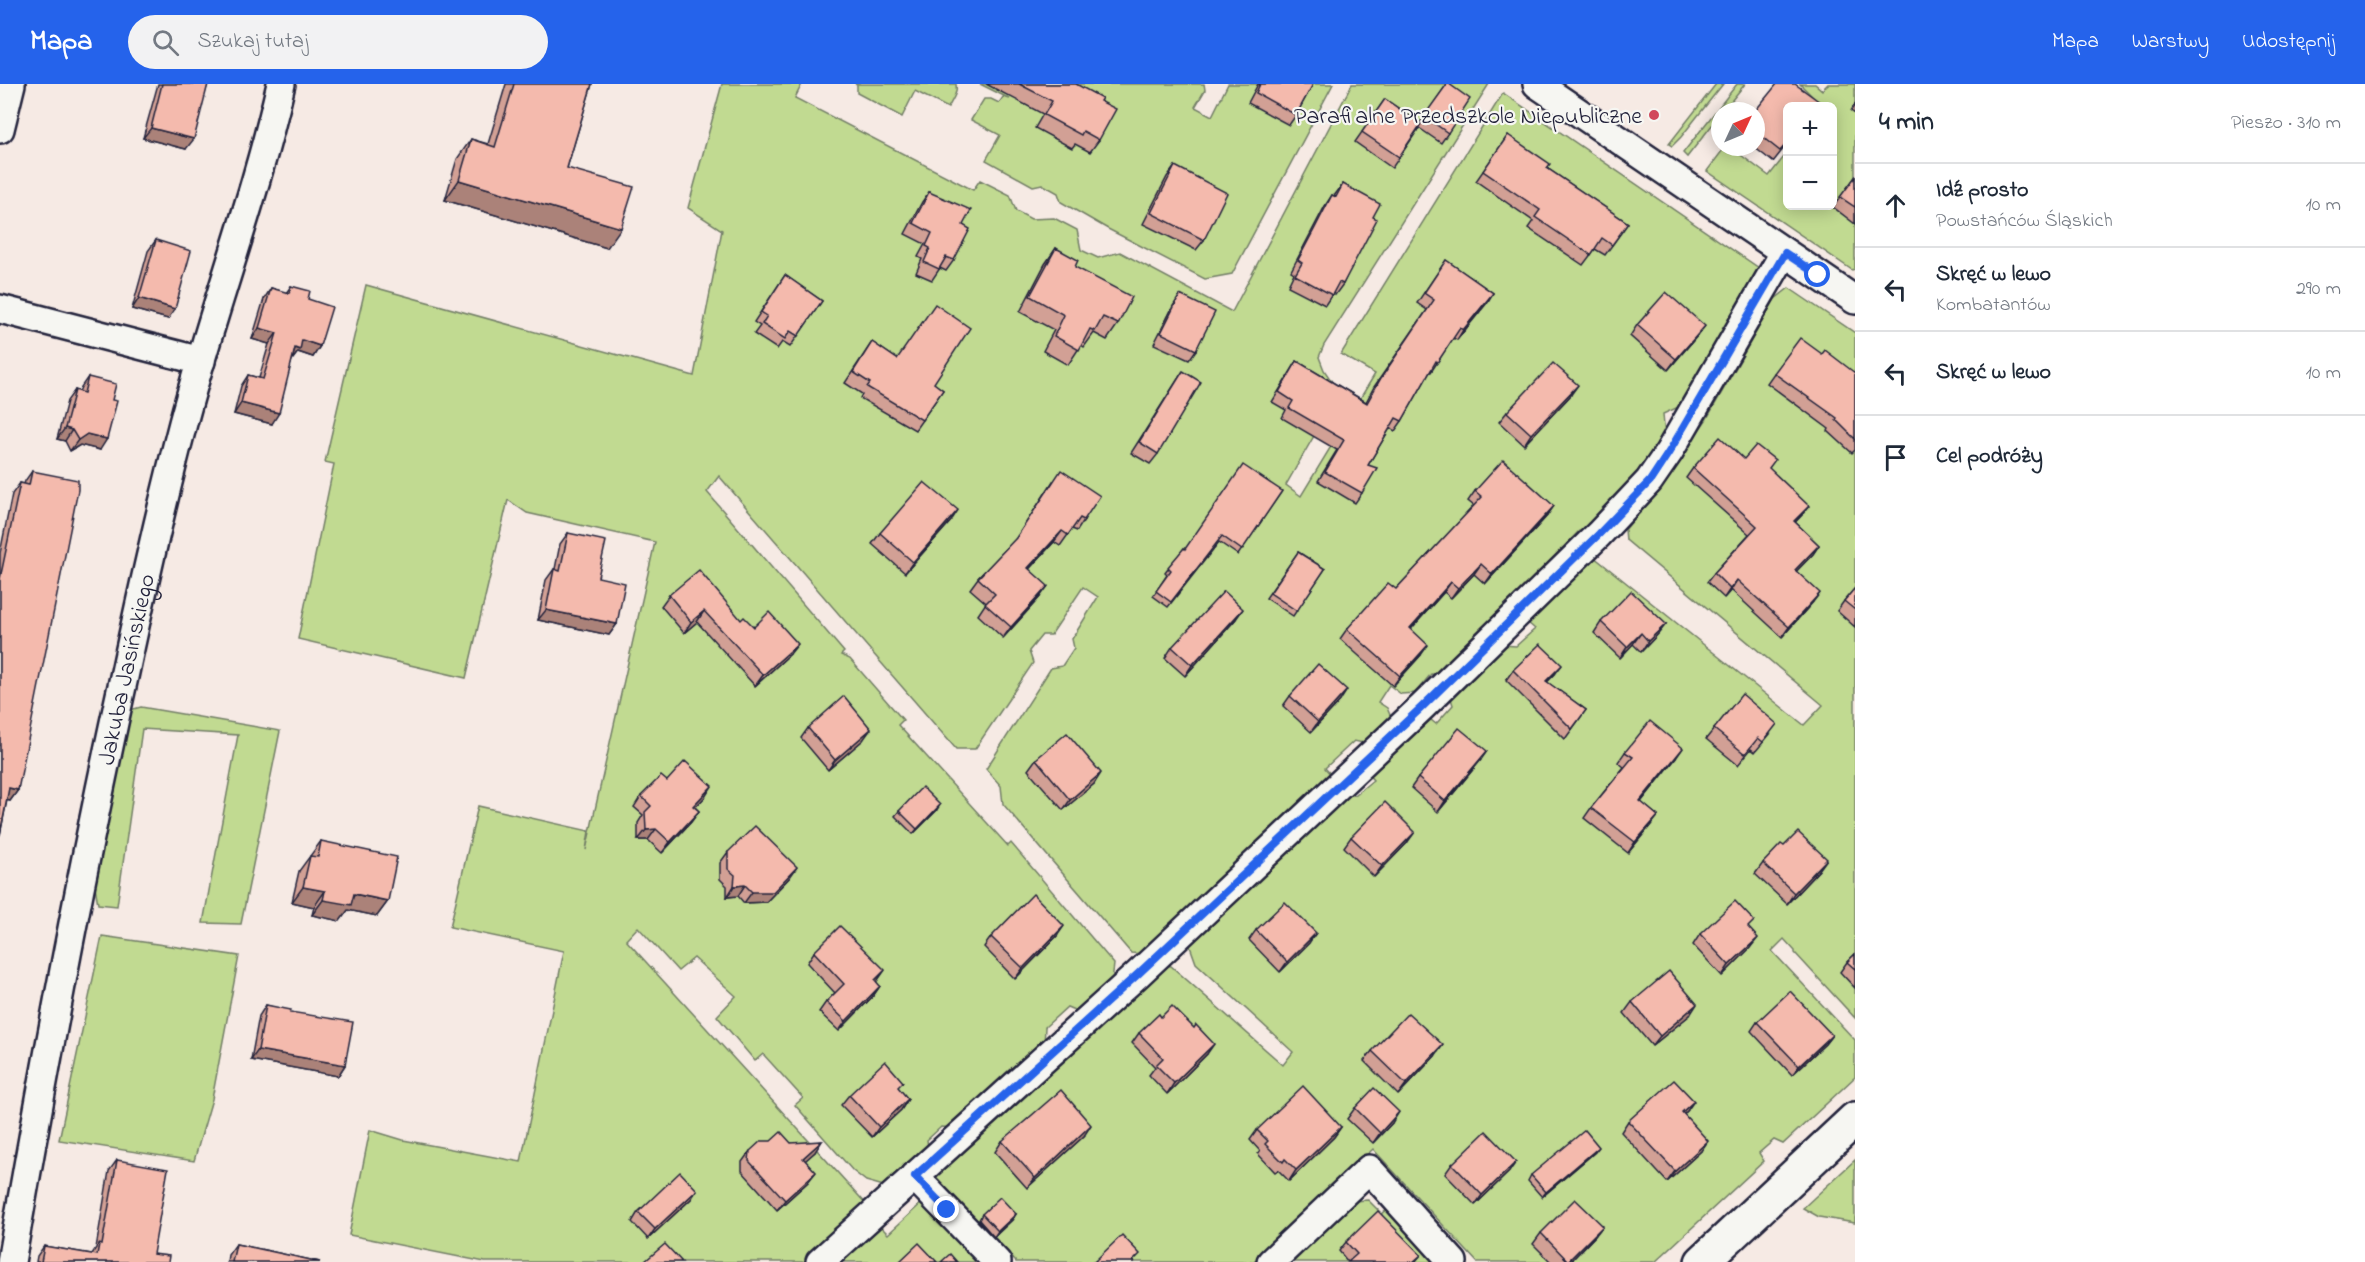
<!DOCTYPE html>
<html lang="pl">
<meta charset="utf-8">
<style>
body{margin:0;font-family:"Indie Flower",sans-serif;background:#f2f2f3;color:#1f2937}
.controls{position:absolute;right:18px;top:18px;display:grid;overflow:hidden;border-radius:9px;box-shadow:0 3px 15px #0003}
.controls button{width:54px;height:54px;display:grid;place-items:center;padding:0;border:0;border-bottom:2px solid #e0e1e3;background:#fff;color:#1f2937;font:30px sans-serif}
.compass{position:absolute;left:1711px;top:18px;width:54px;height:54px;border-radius:50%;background:#fff;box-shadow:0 3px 15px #0003;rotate:46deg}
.stop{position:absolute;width:18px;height:18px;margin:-14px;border:4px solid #2563eb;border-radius:50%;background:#fff}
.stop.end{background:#2563eb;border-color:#fff;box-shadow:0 2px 6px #0008}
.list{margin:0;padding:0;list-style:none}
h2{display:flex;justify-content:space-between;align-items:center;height:78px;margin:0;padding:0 24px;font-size:26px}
h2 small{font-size:20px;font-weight:400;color:#747a83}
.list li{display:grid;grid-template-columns:39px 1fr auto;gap:18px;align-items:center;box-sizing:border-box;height:84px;padding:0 24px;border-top:2px solid #e0e1e3}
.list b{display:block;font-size:22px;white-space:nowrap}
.list p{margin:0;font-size:20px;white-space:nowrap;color:#747a83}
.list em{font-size:20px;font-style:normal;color:#747a83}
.icon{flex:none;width:33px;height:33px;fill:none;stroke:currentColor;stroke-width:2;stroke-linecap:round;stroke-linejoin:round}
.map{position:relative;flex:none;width:1855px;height:1178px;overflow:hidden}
header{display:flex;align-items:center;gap:36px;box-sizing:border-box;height:84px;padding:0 30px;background:#2563eb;color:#fff}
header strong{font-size:28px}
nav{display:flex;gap:33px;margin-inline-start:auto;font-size:21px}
.search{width:420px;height:54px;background:#f2f2f3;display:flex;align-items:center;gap:15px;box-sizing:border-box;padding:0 21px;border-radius:33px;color:#747a83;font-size:22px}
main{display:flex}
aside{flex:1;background:#fff}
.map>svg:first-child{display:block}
.green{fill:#c1da91;stroke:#727e66;stroke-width:1.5}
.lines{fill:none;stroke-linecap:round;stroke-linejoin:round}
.minor-casing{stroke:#22223b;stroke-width:32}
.tertiary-casing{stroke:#22223b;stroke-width:38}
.minor{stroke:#f6f6f2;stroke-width:27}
.tertiary{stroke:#f6f6f2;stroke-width:33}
.wall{fill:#d2a095;stroke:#22223b;stroke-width:1.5}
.shaded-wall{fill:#ab8279;stroke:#22223b;stroke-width:1.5}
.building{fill:#f4baad;stroke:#22223b;stroke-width:1.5}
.route{stroke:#2563eb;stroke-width:8}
.poi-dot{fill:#d1495b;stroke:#f6f6f2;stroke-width:2}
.labels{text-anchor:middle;stroke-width:4.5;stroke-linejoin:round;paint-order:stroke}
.poi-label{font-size:24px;fill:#22223b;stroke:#f6f6f2;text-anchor:end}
.street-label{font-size:24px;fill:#22223b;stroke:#f6f6f2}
</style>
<header>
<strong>Mapa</strong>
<div class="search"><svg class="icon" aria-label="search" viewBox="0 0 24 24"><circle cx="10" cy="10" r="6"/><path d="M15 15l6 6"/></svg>Szukaj tutaj</div>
<nav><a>Mapa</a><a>Warstwy</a><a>Udostępnij</a></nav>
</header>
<main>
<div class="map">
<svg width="1855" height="1178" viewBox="0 0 1855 1178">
<rect width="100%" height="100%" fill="#f6eae4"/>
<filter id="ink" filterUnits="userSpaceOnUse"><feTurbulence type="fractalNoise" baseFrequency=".0167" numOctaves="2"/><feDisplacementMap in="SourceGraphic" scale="12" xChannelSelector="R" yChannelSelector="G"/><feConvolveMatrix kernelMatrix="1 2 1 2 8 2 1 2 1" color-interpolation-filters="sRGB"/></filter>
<g filter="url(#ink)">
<g class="green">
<path d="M722,0H802L795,14L973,106L980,96L1010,111L1016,127L1031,135L1054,134L1077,146L1081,166L1098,174L1120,168L1232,228L1352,0H1489L1324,261L1319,273L1324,286L1339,308L1286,401L1301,412L1375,290L1341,270L1503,9L1759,184L1683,321L1663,330L1665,353L1646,389L1587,449L1579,447L1529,498L1533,502L1441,591L1431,590L1415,609L1401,610L1389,601L1378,618L1387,624L1393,638L1368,660L1354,657L1325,684L1333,693L1144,870L1131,869L1003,720L1001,702L986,685L1051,584L1062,582L1074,564L1072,555L1098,513L1083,503L1051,551H1042L1029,567L1033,579L975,665H956L719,392L707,408L844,568L841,571L850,575L903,636L898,641L1008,762L1011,759L1114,880L1112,898L1079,928L1067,923L1045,943L1044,961L956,1044L941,1043L927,1056L929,1069L887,1103L866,1097L853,1087L795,1021L803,1014L763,970L755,977L717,932L736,912L694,874L678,887L638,843L626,856L868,1122L808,1178H485L349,1151L370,1046L403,1056L521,1078L564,867L450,843L478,722L589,747L586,766L655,458L527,429L508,416L466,594L298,555L334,380L325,378L366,201L694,292L722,146L688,124Z"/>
<path d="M855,0H956C958,9 952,16 948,24L915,7L902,33L857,9V1Z"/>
<path d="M980,0H1204L1205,6L1195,23L1212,32L1228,0H1333L1232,190L1205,195L1108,145L1061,118L1058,109L1042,100L1033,102L986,76L1000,51L971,36L984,15H991L999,19L1003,13L1010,15Z"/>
<path d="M1716,0H1723L1681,53L1672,62L1669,60Z"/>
<path d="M1737,0H1745L1723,27H1720V31L1687,73L1683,69Z"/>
<path d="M1800,0H1815L1822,6L1828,0H1855V185L1852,186L1707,87L1725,63H1730L1769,92L1787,69L1788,122H1832V22H1822Z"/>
<path d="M1789,204L1855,249V934L1795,869V867L1784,855L1772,867L1855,956V993L1783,1060L1774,1056L1759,1069L1764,1077L1655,1178H1477L1373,1065L1254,1178H1016L998,1158L989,1156L934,1099L932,1087L1164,881L1171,882L1283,981L1293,968L1196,879L1187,854L1229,814L1238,816L1252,802L1250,795L1345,709L1355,711L1373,696L1366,688L1426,632L1436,640L1453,621L1450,611L1502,561L1516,562L1535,545L1527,538L1594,473L1804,641L1823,621L1626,456L1625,446L1659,403L1706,336L1775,215Z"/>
<path d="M141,623L280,647L241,840L203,839L238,651L142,645L117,822L98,820L93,791L126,627Z"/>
<path d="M102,852L239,872L212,1015L194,1077L59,1056Z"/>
<path d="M1855,1076V1139L1819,1133L1803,1124Z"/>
<path d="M926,1115L987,1178H835L878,1140L888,1150Z"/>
<path d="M1368,1116L1382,1130L1391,1122L1445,1178H1289L1352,1117Z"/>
</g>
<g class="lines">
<g class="minor-casing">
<g id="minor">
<path d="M1537,0L1855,216"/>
<path d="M0,45L11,0"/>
<path d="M0,225L201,277"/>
<path d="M914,1092L997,1178"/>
<path id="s1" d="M11,1178C45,982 81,787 124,593C142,508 161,423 183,339C213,225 255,115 281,0"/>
<path d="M820,1178L1138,890L1422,623L1599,450L1649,397L1669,368L1784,169"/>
<path d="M1271,1178L1369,1085L1453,1178"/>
</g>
</g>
<g class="tertiary-casing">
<path id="tertiary" d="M1702,1178L1855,1035"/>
</g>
<use href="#minor" class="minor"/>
<use href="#tertiary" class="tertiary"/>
</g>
<g class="wall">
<path d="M158,0H208L186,65L143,54Z"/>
<path d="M506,0H592L567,84L607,164L445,116L457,75L471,55L488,60Z"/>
<path d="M986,0H1076L1100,17L1099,56L1090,68L1075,60L1072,64L1035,44L1043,30Z"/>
<path d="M1258,0H1313L1296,31L1289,41L1248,19Z"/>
<path d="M1447,0L1448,49L1441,59L1419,44L1392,84L1355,58L1385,15L1420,39Z"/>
<path d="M1855,20V30L1851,27Z"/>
<path d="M1788,22V59L1773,78L1754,63H1756V27Z"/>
<path d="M1508,51L1547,84L1628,139L1605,171L1595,165L1583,181L1528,144L1533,137L1476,97Z"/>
<path d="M1175,82L1204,156L1196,166L1143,140L1167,93Z"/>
<path d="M1855,93V140L1833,123Z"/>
<path d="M1343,100L1373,133L1343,200L1335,211L1333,209L1325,221L1288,202L1294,189L1291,187L1325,122L1332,111L1334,112Z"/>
<path d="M929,108L963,141L954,176L946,187L940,184L932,196L916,189L922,175L918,173L925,160L905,150L922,118Z"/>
<path d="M156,156L168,235L132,225L148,167Z"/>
<path d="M1056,164L1075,183L1118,240L1107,256L1094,249L1084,263L1081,261L1068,281L1043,267L1054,246L1020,228L1045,180Z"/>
<path d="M1446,176L1493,209L1457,256L1453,254L1431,288H1430L1402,337L1395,347L1390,344L1368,381L1362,409L1355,419L1318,397L1337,366L1282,334L1286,326L1272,318L1297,277L1366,318L1374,303L1427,226L1417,219Z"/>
<path d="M785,191L822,217L790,263L782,258L777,265L754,250L760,242L754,238Z"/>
<path d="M291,202L308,215L320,262L313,273L298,268L292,276L272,340L234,330L241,302L248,291L259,294L269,260L252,255L264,215L271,204L286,209Z"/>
<path d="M1180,211L1196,266L1189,276L1154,260L1173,222Z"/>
<path d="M1637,241L1697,252L1668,286L1630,252Z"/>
<path d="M872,258L943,306L915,346L860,314L862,310L845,299Z"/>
<path d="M1822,270L1855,289V366L1852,369L1828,347L1829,345L1767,299L1774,289Z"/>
<path d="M1183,287L1158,370L1150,380L1131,369Z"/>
<path d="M88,293L100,366L80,361L70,367L65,357L57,355L67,317L75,306L79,308L81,303Z"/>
<path d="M1570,312L1524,361L1499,338L1507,328Z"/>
<path d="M1744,375L1769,385L1802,431L1795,438L1819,461L1813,470L1796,487L1813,518L1782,553L1731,506L1724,514L1707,498L1714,489L1749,450L1686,394L1693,384Z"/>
<path d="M32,387L18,706L10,717L7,716L0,751V469L12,410L20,399L24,400L25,397Z"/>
<path d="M1053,397L1084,436L1077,447L1072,445L1060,462L1054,458L1029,485L1040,513L1003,554L978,531L986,519L970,505L978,494L1015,456Z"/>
<path d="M1282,407L1238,471L1219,458L1168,523L1153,512L1167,491L1165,489L1184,464L1185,465Z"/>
<path d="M1475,407L1547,432L1485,500L1474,490L1451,514L1444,508L1411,545L1421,571L1393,602L1340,555L1347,545L1396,505L1474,422L1468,417Z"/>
<path d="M951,437L905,489L872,460L880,449Z"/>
<path d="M568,449L617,540L609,551L538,536L546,496L554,485H555L560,460Z"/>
<path d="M1298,468L1325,485L1293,532L1266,514Z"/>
<path d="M1855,504V543L1837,527L1844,517Z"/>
<path d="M669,511L741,536L790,570L755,602L697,538L684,549L661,522Z"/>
<path d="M1236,535L1185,592L1165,574L1172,563Z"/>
<path d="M1601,538L1666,540L1658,550L1641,568L1633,560L1620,574L1594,549Z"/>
<path d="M1513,586L1555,590L1547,598L1586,626L1565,655L1506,596Z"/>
<path d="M1290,612L1340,617L1311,648L1283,622Z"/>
<path d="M808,644L863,656L828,686L801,654Z"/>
<path d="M1714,645L1770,650L1755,668L1751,665L1738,681L1706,655Z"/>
<path d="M1625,668L1676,674L1641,718L1658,732L1650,742L1628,769L1584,734L1591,724L1624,683L1618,678Z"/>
<path d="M1036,675L1094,700L1063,726L1028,686Z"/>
<path d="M1480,677L1438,728L1411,704L1418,694Z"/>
<path d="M667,697L705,713L695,723L699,727L691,738L662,769L648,756H638V739L643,731L634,723L641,712Z"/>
<path d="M899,727H936L913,750L895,732Z"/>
<path d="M1351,753L1407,759L1374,793L1344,763Z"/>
<path d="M321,757L388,817L377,832L348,826L340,837L312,831L314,823L292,818L299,787Z"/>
<path d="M1784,762L1819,786L1787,820L1755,790L1763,779Z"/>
<path d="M728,768L790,793L766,818L744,819L738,812L727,813V802L720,795V779Z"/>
<path d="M1256,846L1309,859L1280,888L1249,856Z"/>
<path d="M1700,850L1750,864L1722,892L1693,861Z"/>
<path d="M1057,852L1015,895L984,863L991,853Z"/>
<path d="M814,868L880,902L873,912L839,947L819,928L826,918L835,909L807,879Z"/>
<path d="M1855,870V904L1840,888L1847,878Z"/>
<path d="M1632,918L1690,931L1652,962L1624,929Z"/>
<path d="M266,921L290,928L345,981L338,992L251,976L259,932Z"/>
<path d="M1757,938L1832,951L1825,960L1792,991L1751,947Z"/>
<path d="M1139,949L1207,970L1167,1010L1149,991L1155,983L1132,959Z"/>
<path d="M1372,967L1435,972L1398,1011L1364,977Z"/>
<path d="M899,1005L908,1015L901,1026L872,1053L841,1021L849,1011Z"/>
<path d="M1355,1024L1392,1039L1373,1059L1347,1035Z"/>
<path d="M1687,1027L1684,1030L1701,1067L1667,1098L1621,1048L1628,1037Z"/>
<path d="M1341,1043L1334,1053L1289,1097L1278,1086L1275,1088L1258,1070L1260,1067L1250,1056L1257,1046Z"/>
<path d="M1084,1052L1027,1104L995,1068L1002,1057Z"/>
<path d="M791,1059L815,1068L805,1076L808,1098L777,1126L742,1087V1078L750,1067Z"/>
<path d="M1595,1068L1542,1113L1528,1097L1531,1091Z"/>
<path d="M117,1076L153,1170L168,1178H36L37,1172L44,1162L92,1170L96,1164L109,1087Z"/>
<path d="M1452,1080L1509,1088L1475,1121L1445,1090Z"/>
<path d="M691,1115L648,1155L632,1138L638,1128Z"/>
<path d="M982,1130H1016L1012,1136L994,1153L979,1136Z"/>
<path d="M1541,1149L1595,1152L1570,1178H1551L1533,1160Z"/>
<path d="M1346,1158L1421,1171L1415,1178H1348L1339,1167Z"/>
<path d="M236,1160L320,1178H227L228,1171Z"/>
</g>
<g class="shaded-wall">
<path d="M151,44L194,55L186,65L143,54Z"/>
<path d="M459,96L621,144L607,164L445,116Z"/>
<path d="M1493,209L1487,219L1457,256L1463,246Z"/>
<path d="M139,214L175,225L168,235L132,225Z"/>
<path d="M1705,242L1697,252L1668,286L1676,275Z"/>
<path d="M259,244L277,249L269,260L252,255Z"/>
<path d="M302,256L320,262L313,273L298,268L292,276L295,264Z"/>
<path d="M1578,301L1570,312L1524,361L1531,350Z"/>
<path d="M241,319L279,329L272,340L234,330Z"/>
<path d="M65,344L72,346L65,357L57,355Z"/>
<path d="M87,350L107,355L100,366L80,361L70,367L78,356Z"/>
<path d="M1554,422L1547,432L1485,500L1492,490Z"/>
<path d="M1809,422L1802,431L1787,447L1794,437Z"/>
<path d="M958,426L951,437L905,489L913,478Z"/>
<path d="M1062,447L1054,458L1020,495L1028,484Z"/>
<path d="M1819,461L1813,470L1789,495L1795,486Z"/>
<path d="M1481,480L1474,490L1451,514L1458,504Z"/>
<path d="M1737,496L1731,506L1724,514L1730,505Z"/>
<path d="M1451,498L1444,508L1403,554L1410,544Z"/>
<path d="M1048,502L1040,513L1003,554L1011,543Z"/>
<path d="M1820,509L1813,518L1782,553L1789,543Z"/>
<path d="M1243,525L1236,535L1185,592L1192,581Z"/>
<path d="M546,526L617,540L609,551L538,536Z"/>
<path d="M704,527L697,538L684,549L691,538Z"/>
<path d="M1666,540L1658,550L1641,568L1648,557Z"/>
<path d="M1641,549L1633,560L1620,574L1627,563Z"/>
<path d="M798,560L790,570L755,602L763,591Z"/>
<path d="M1428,561L1421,571L1393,602L1400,592Z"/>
<path d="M1562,581L1555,590L1539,606L1546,597Z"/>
<path d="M1347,606L1340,617L1311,648L1318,638Z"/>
<path d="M871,645L863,656L828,686L835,676Z"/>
<path d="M1683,664L1676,674L1633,728L1640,717Z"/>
<path d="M1487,667L1480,677L1438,728L1445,717Z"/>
<path d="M1101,689L1094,700L1063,726L1070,716Z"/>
<path d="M712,702L705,713L686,733L693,722Z"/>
<path d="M9,704L18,706L10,717L1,715Z"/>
<path d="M940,721L936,727L913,750L917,745Z"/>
<path d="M699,727L691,738L662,769L670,758Z"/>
<path d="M1658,732L1650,742L1628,769L1635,758Z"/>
<path d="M656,745L648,756H638L646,746Z"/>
<path d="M1415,748L1407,759L1374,793L1382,782Z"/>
<path d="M1827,775L1819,786L1787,820L1794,809Z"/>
<path d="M797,783L790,793L766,818L744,819L752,808Z"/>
<path d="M745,801L738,812L727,813L734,802Z"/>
<path d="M303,803L325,807L314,823L292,818Z"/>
<path d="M354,810L388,817L377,832L348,826L340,837L312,831L323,816Z"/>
<path d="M1064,842L1057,852L1015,895L1023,884Z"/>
<path d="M1316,849L1309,859L1280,888L1287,878Z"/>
<path d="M1758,854L1750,864L1722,892L1729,881Z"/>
<path d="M885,886L878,896L867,907L875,896Z"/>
<path d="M880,902L873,912L839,947L846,937Z"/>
<path d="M1697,920L1690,931L1652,962L1660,952Z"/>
<path d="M1832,951L1825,960L1792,991L1799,982Z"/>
<path d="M1214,960L1207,970L1167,1010L1174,999Z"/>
<path d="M1443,961L1435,972L1398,1011L1406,1000Z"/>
<path d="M258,966L345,981L338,992L251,976Z"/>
<path d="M908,1015L901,1026L872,1053L879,1043Z"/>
<path d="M1694,1017L1687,1027L1675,1039L1682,1028Z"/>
<path d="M1399,1028L1392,1039L1373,1059L1380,1049Z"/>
<path d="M1091,1041L1084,1052L1027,1104L1035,1094Z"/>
<path d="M1341,1043L1334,1053L1289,1097L1296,1086Z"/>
<path d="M822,1057L815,1068L796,1085L803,1074Z"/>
<path d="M1708,1057L1701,1067L1667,1098L1675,1087Z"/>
<path d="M1599,1063L1595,1068L1542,1113L1546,1108Z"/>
<path d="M1516,1078L1509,1088L1475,1121L1482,1111Z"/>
<path d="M816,1088L808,1098L777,1126L785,1116Z"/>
<path d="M697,1106L691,1115L648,1155L655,1145Z"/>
<path d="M1016,1130L1012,1136L994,1153L998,1147Z"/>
<path d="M1603,1142L1595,1152L1570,1178H1567Z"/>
</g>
<g class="building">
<path d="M162,0H208L194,55L151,44Z"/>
<path d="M514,0H592L567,84L634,103L621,144L459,96L471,55L495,63Z"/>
<path d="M1019,0H1076L1102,14L1100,17L1116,25L1099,56L1083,47L1081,51L1044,31L1052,17Z"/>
<path d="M1260,0H1313L1296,31L1256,9Z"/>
<path d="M1447,0H1449L1470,15L1448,49L1424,32Z"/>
<path d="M1777,0H1795L1820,18L1816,22H1788V58L1780,67L1756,48V27H1755Z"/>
<path d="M1385,15L1421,40L1399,73L1362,48Z"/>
<path d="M1508,51L1550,80L1547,84L1628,139L1612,161L1602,154L1591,171L1535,133L1540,126L1483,87Z"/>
<path d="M1175,82L1227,109L1204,156L1151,129Z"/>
<path d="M1855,93V123L1840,113Z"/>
<path d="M1343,100L1380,120L1373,133L1377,135L1343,200L1339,198L1332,211L1295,191L1302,179L1298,176L1315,144L1332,111L1336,113Z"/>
<path d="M929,108L971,126L963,141L970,145L954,176L946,173L939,185L924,178L930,164L926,162L932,149L913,139Z"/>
<path d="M156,156L191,167L175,225L139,214Z"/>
<path d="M1056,164L1078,176L1075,183L1132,213L1118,240L1103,233L1095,247L1090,245L1079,266L1054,252L1064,231L1030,212Z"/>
<path d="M1446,176L1493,209L1463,246L1460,244L1437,279L1436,277L1402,337L1396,334L1368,381L1377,384L1362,409L1325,388L1344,356L1289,324L1293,317L1279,308L1297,277L1367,319L1381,294L1434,216L1424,209Z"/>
<path d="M785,191L822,217L798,252L790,247L785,255L762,240L767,232L761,228Z"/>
<path d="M291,202L310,207L308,215L332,223L320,262L302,256L300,266L295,264L279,329L241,319L248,291L263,295L277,249L259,244L271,204L289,209Z"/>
<path d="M1666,208L1705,242L1676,275L1637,241Z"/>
<path d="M1180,211L1215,228L1196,266L1161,249Z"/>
<path d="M935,220L970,244L934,299L943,306L922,336L867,303L870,299L853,288L872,258L897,275Z"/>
<path d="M1800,254L1822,270L1825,266L1855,289V355L1836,336L1837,334L1774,289Z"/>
<path d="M1553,279L1578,301L1531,350L1507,328Z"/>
<path d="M1183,287L1201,298L1158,370L1139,358Z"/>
<path d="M88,293L116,300L112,316L117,317L107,355L87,350L78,356L72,346L65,344L75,306L84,309Z"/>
<path d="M1720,353L1744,375L1756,361L1775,376L1769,384L1809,422L1794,437L1819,461L1795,486L1820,509L1789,543L1737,496L1730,505L1714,489L1757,442L1693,384Z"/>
<path d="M1503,376L1554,422L1492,490L1481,480L1458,504L1451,498L1410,544L1428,561L1400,592L1347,545L1388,499L1396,505L1482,413L1475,407Z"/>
<path d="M1243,381L1282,407L1242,466L1222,452L1171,518L1156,507L1171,486L1168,483L1184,464L1185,465Z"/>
<path d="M1061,386L1100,412L1084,436L1080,434L1068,451L1062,447L1028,484L1048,502L1011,543L985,520L995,510L978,494L1016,454Z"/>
<path d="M32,387L78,396V406L18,706L9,704L0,751V495L20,399L29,401Z"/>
<path d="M924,398L958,426L913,478L880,449Z"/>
<path d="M568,449L606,457L598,493L625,499L617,540L546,526L554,485L560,487Z"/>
<path d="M1298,468L1325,485L1297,527L1270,509Z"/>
<path d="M699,486L741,536L744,533L754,543L769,528L798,560L763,591L704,527L691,538L669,511Z"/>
<path d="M1855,504V526L1844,517Z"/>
<path d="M1224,507L1243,525L1192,581L1172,563Z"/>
<path d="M1631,507L1666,540L1648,557L1641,549L1627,563L1601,538Z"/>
<path d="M1540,560L1562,581L1546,597L1586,626L1572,645L1513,586Z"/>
<path d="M1318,580L1347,606L1318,638L1290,612Z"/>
<path d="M1742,610L1777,640L1763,658L1758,654L1745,670L1714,645Z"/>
<path d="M844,612L871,645L835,676L808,644Z"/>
<path d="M1650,637L1683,664L1640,717L1658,732L1635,758L1591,724L1633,673L1625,668Z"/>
<path d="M1459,644L1487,667L1445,717L1418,694Z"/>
<path d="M1067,649L1101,689L1070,716L1036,675Z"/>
<path d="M685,677L712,702L693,722L699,727L670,758L656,745L646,746L645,728L651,722L641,712L661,692L667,697Z"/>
<path d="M922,703L940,721L917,745L899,727Z"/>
<path d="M1385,718L1415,748L1382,782L1351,753Z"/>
<path d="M755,742L797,783L773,808H752L745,801L734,802L735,791L728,785V768Z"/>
<path d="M1798,748L1827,775L1794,809L1763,779L1781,760L1784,762Z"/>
<path d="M321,757L397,773L388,817L354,810L351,821L323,816L325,807L303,803L310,772L318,773Z"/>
<path d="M1033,810L1064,842L1023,884L991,853Z"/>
<path d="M1735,817L1754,837L1748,843L1758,854L1729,881L1700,850Z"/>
<path d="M1285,818L1316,849L1287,878L1256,846Z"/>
<path d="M840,842L885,886L875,896L880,902L846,937L826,918L844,900L814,868Z"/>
<path d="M1855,870V885L1847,878Z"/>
<path d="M1669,887L1697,920L1660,952L1632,918Z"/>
<path d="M1790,907L1832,951L1799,982L1757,938Z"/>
<path d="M266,921L291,926L290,928L353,938L345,981L258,966Z"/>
<path d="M1172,922L1194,944L1196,941L1214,960L1174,999L1156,981L1163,974L1139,949L1159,930L1161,933Z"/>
<path d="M1408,929L1443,961L1406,1000L1372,967Z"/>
<path d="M885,977L903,998L898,1003L908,1015L879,1043L849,1011Z"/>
<path d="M1674,996L1694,1017L1682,1028L1708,1057L1675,1087L1628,1037Z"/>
<path d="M1303,1002L1341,1043L1296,1086L1285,1075L1283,1078L1265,1060L1268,1057L1257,1046Z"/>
<path d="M1374,1004L1399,1028L1380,1049L1355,1024Z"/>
<path d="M1061,1006L1091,1041L1035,1094L1002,1057Z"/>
<path d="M1585,1046L1599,1063L1546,1108L1531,1091Z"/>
<path d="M1486,1047L1516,1078L1482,1111L1452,1080Z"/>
<path d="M781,1048L791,1059L822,1057L803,1074L816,1088L785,1116L749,1077L750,1067L761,1057H771Z"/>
<path d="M117,1076L168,1085L153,1170L169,1172L168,1178H41L44,1162L97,1171L99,1160L102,1161Z"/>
<path d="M680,1088L697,1106L655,1145L638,1128Z"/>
<path d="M1000,1113L1016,1130L998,1147L982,1130Z"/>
<path d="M1575,1115L1603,1142L1568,1177L1541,1149Z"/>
<path d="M1378,1127L1421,1171L1413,1178H1348L1357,1170L1346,1158Z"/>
<path d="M1122,1151L1140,1170L1133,1177L1135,1178H1094Z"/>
<path d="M919,1159L937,1178H899Z"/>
<path d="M236,1160L320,1178H232Z"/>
<path d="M665,1160L682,1178H644Z"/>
<path d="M950,1170L957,1178H941Z"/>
</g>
</g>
<g class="lines" filter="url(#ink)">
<path class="route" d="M947,1126L915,1092L1138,890L1422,623L1599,450L1650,397L1669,368L1785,169L1818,191"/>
</g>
<circle class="poi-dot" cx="1654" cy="31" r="6"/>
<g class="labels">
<g class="poi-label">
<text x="1642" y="39">Parafialne Przedszkole Niepubliczne</text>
</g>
<g class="street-label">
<text dy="8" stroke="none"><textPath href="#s1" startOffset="604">Jakuba Jasińskiego</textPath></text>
</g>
</g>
</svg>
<div class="controls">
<button>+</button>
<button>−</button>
</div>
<svg class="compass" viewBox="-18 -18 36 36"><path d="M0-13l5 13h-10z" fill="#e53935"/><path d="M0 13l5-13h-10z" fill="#747a83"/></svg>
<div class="stop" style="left:1818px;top:191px"></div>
<div class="stop end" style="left:947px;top:1126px"></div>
</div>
<aside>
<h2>4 min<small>Pieszo · 310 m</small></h2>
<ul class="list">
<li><svg class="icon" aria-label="ahead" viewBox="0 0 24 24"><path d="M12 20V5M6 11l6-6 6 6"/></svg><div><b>Idź prosto</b><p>Powstańców Śląskich</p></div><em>10 m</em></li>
<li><svg class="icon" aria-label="left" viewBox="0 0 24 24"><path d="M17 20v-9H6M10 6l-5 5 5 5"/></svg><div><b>Skręć w lewo</b><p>Kombatantów</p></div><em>290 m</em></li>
<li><svg class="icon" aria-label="left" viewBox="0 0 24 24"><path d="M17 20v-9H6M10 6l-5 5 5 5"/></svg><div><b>Skręć w lewo</b></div><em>10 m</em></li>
<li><svg class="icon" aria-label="arrive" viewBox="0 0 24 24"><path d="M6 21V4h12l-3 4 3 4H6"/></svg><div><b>Cel podróży</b></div></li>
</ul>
</aside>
</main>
